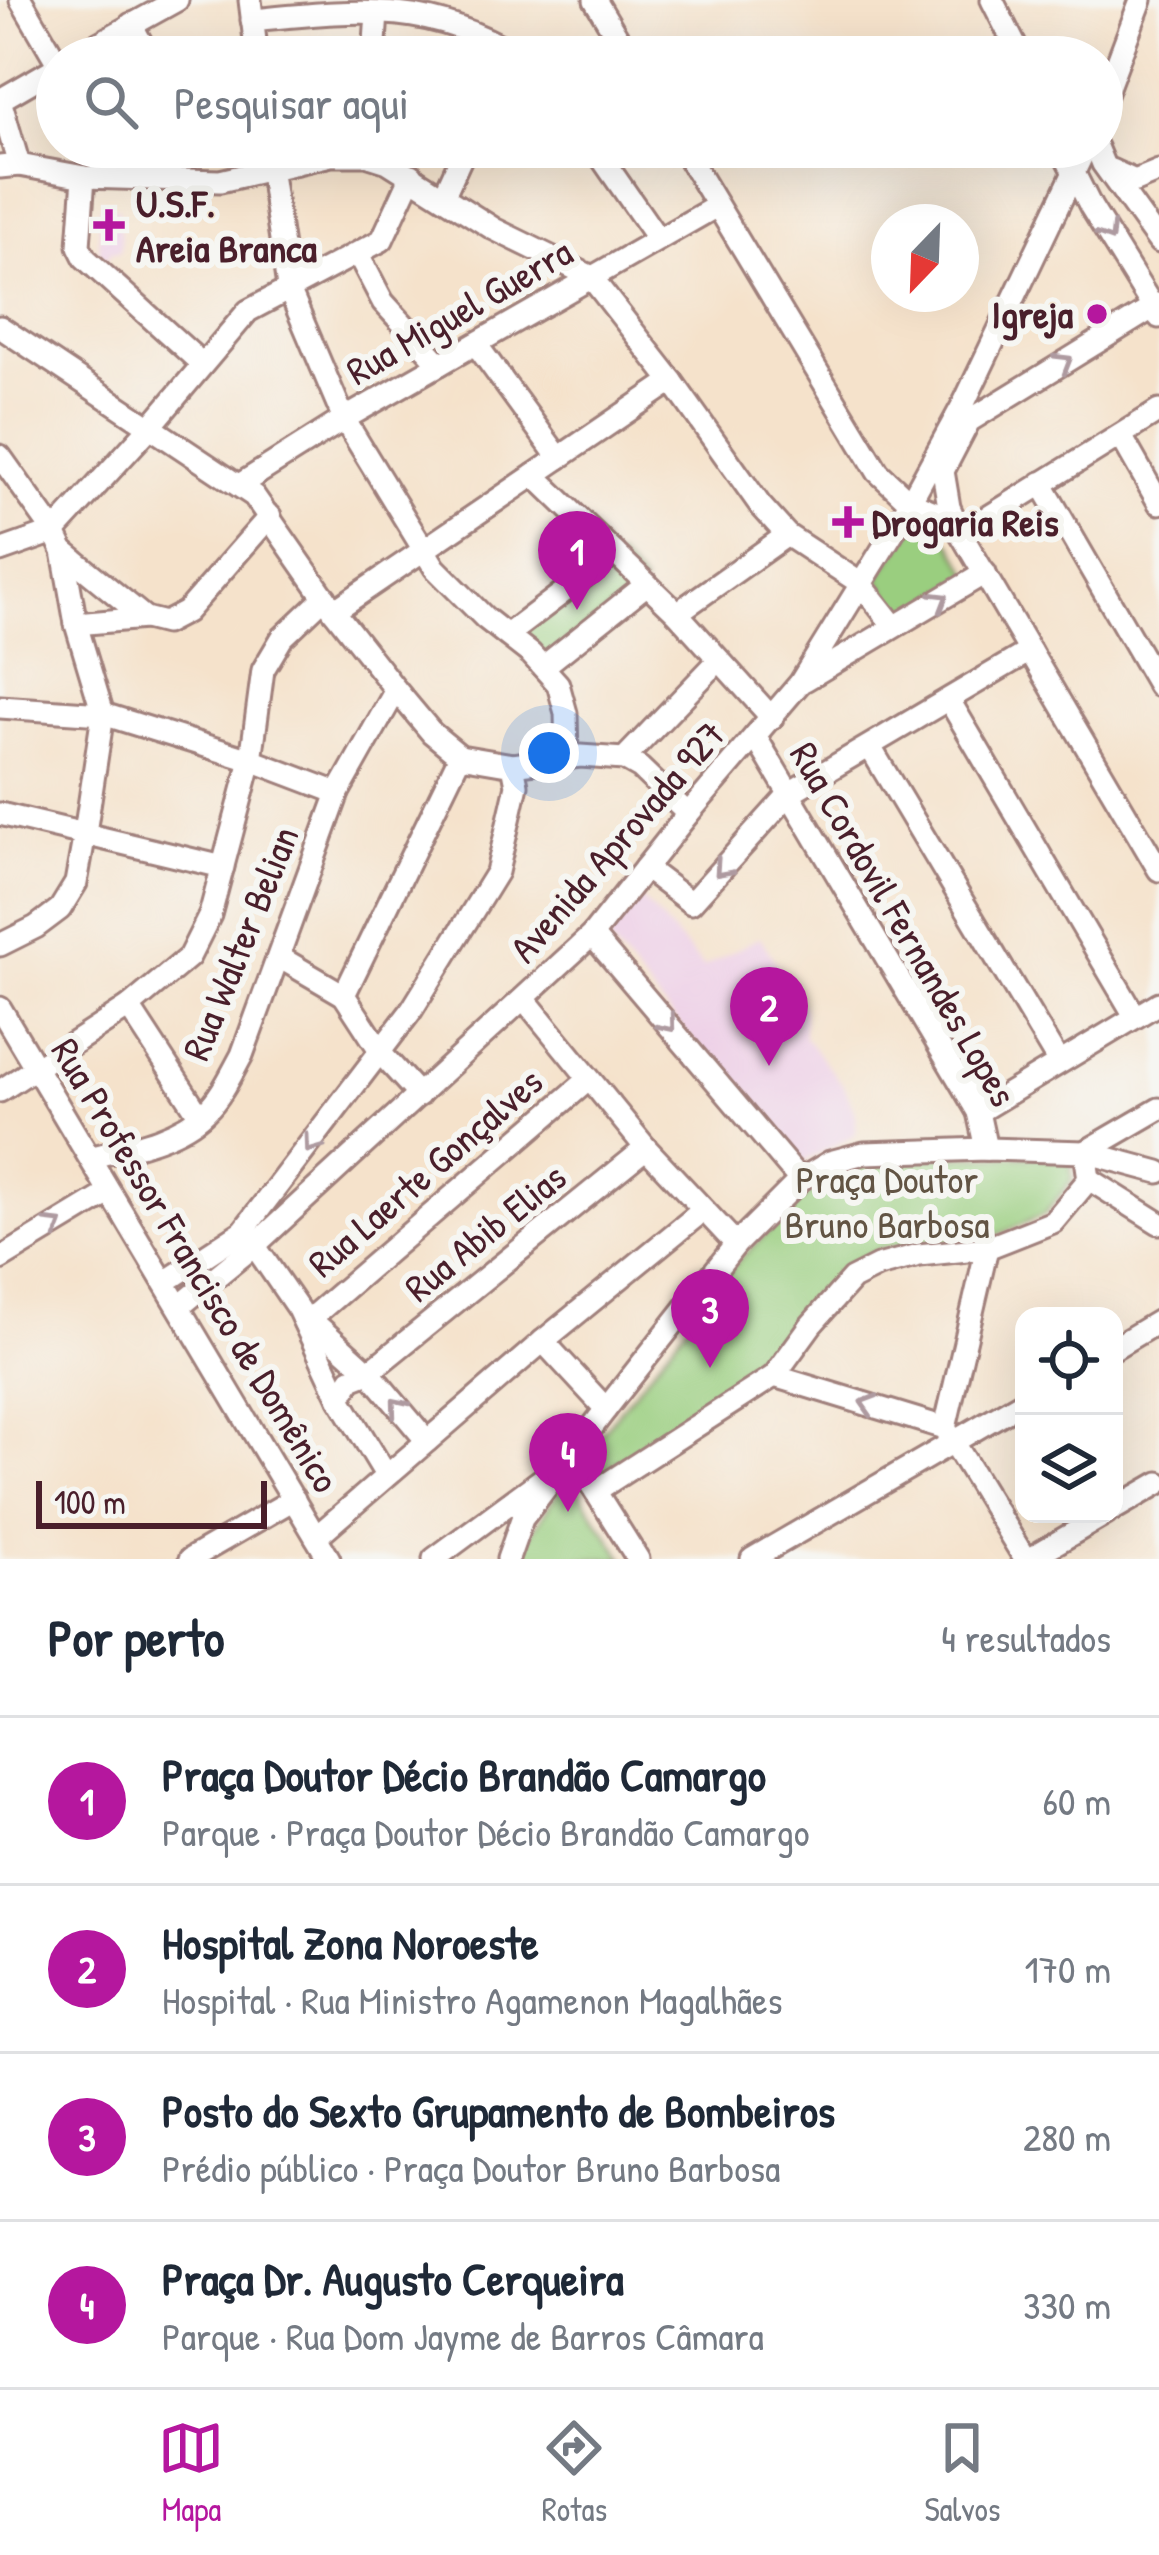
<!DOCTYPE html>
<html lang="pt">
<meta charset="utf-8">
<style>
body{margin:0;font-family:"Patrick Hand",sans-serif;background:#f6f6f7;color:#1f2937}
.controls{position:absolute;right:36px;bottom:36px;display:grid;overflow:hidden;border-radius:24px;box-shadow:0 12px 48px #0002}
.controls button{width:108px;height:108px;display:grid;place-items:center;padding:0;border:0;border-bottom:3px solid #e0e1e3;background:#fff;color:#1f2937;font:60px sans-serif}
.compass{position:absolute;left:871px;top:204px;width:108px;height:108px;border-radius:50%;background:#fff;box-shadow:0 12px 48px #0002;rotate:203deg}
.scale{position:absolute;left:36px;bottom:30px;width:231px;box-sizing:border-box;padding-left:12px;border:6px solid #4a1f2b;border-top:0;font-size:33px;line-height:42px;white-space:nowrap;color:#4a1f2b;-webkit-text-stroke:9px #f6f6f2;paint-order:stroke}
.you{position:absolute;left:549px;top:753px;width:42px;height:42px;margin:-30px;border:9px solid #fff;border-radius:50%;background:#1a73e8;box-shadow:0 0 0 18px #1a73e833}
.badge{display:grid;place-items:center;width:78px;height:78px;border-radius:50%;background:#b5179e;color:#fff;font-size:39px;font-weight:700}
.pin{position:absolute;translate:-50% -99px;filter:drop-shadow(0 3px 6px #0008)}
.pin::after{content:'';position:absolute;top:63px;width:42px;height:36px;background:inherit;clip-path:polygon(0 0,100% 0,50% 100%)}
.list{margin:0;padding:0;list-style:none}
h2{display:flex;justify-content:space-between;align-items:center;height:156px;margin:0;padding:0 48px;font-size:51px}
h2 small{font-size:39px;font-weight:400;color:#747a83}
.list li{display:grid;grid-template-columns:78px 1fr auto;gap:36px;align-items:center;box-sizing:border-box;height:168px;padding:0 48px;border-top:3px solid #e0e1e3}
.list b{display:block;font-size:45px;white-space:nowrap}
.list p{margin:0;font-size:39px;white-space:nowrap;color:#747a83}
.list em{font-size:39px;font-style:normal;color:#747a83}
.icon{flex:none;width:66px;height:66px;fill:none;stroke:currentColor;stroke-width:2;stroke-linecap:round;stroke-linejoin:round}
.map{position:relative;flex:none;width:1159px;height:1559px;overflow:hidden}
.search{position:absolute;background:#fff;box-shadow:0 12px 48px #0002;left:36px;right:36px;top:36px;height:132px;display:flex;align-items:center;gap:30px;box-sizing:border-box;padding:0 42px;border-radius:66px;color:#747a83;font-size:45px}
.sheet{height:828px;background:#fff}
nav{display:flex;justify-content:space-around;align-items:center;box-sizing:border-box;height:168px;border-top:3px solid #e0e1e3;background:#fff;font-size:33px;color:#747a83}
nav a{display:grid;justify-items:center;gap:6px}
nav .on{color:#b5179e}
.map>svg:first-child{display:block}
.built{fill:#eed0e7}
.green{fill:#9ace7f;stroke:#727655;stroke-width:3}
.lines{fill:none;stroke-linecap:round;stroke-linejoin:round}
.minor-casing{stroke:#a0807b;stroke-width:27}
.minor{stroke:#fff;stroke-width:21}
.oneway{stroke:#ae9aa0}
.poi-dot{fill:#b5179e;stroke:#f6f6f2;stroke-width:4.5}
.labels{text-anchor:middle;stroke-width:12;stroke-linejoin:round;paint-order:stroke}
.poi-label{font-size:39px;font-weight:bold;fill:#4a1f2b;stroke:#f6f6f2;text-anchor:start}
.street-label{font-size:39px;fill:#4a1f2b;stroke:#f6f6f2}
.park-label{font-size:39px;fill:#625444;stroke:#f6f6f2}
</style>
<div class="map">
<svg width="1159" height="1559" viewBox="0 0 1159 1559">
<rect width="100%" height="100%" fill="#f6f6f2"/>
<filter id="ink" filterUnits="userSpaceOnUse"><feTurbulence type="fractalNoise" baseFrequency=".00833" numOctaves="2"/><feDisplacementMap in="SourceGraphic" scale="24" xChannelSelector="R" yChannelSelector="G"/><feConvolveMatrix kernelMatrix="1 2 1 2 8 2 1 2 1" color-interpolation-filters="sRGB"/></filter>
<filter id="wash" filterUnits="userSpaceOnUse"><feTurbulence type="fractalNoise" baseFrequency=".004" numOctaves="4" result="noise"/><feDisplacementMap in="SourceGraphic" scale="48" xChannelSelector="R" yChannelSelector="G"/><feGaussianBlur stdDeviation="2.7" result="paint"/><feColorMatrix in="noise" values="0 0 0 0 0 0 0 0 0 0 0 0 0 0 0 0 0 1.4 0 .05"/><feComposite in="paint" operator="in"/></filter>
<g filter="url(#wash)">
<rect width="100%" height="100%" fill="#f5e2cb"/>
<g class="built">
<path d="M98,207L119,209L121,241L120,252H110L108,258L100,260Z"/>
<path d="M638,895L704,967L760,937L804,1009V1037L844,1086L856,1115V1134L798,1165L602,933Z"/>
</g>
<g class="green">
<path d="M915,524L951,543L971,576L909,612L890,598L878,578Z"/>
<path d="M618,556L644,584L543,662L507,635Z"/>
<path d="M879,1156L1070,1157L1072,1180L1045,1214L1000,1234L881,1248L850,1266L811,1303L776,1350L775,1367L599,1472L585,1454L739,1260L816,1187Z"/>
<path d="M568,1476L624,1559H515Z"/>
</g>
</g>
<g filter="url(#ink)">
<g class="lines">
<g class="minor-casing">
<g id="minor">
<path d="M21,0L57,62"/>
<path d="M250,0L257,57"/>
<path d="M595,0L629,57"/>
<path d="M992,0L1021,57"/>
<path d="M252,20C357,10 427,0 520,57"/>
<path d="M131,24L149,57"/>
<path d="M74,57L177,0"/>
<path d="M374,57L377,13"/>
<path d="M1102,103L1141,0"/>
<path d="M267,147L288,287L344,419L435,568L485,618L531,654L558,684L566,713L567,757"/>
<path d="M594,147L657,238"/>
<path d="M682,147L878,472L910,502L939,514L957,529"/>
<path d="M1061,147L1091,207L1159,317"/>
<path d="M1096,147L1103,164L1159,242"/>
<path d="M19,165L0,100L57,67"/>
<path d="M0,167L19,165L84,177L220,181L331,155H366L388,162L494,229L590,276L672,381L760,505L787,535L860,583L894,626"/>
<path d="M1111,170L1135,181L1159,171"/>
<path d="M84,177L79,246L85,258L201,363"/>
<path d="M143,179L146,147"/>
<path d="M444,195L466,147"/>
<path d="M358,254L383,302L440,364"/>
<path d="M1159,304L969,421L943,471L949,507L961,534L1159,870"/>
<path d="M0,327L254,496L334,611L396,690L432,733L460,756L513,765L580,756L624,759L640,768L688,814"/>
<path d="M476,344L559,458"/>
<path d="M1121,436L1159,503"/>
<path d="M0,456L54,532L63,551L145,618"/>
<path d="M534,475L677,613L772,718"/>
<path d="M1041,483L1159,686"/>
<path d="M241,484L344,419L717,206"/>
<path d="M961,534L1159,411"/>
<path d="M0,551L54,532L151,426L248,311L382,240L412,175"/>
<path d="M334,611L672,381"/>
<path d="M677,613L787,535"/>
<path d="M76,624L145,618L165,623L186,612L270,516"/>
<path d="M507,635L615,553"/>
<path d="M543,667L647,584"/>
<path d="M805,680L985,573"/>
<path d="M949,700L1135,1016"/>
<path d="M0,707L103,714L251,760L338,793"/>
<path d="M755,736L978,1112L986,1149"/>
<path d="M870,747L1058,1061"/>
<path d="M624,759L718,661"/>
<path d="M0,814L223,867"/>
<path d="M645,868L691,903L791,792L1030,651"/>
<path d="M592,935L800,1180"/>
<path d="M0,945L36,927L60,909L76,883L85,833L103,714L76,624L63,551"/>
<path d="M279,957L344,995L385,1058L419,1095"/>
<path d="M344,995L460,756"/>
<path d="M525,1000L646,1148L736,1244"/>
<path d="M129,1007L200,1116"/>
<path d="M0,1008L329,1559"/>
<path d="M0,1091L129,1007L189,957L210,915L251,760L263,670L282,638L325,597"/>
<path d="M978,1112L1159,1003"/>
<path d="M1085,1152L1159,1172"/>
<path d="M92,1157C129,1148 178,1139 206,1111C221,1097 232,1073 242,1055L338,793L396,690"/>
<path d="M1089,1179L1159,1223"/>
<path d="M248,1236L298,1309L340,1399L386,1475"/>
<path d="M0,1259L109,1193"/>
<path d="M165,1282L243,1231L411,1011L497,872L517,785L513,765"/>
<path d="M180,1306L255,1245L592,935L688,814L800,683L898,524L965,401L1086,147"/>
<path d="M308,1317L369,1372L427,1441"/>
<path d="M305,1323L588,1080"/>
<path d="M543,1341L606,1409"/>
<path d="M1114,1348L1159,1321"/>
<path d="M774,1376L945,1428L1025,1559"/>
<path d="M340,1399L351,1379L369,1372L646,1148"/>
<path d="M945,1428L987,1248"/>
<path d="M573,1456L638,1559"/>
<path d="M597,1490L774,1376L811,1325L852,1279L878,1266L919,1255L987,1248L1053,1222L1089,1179L1085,1152"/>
<path d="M1114,1509L1159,1483"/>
<path d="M316,1537L543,1341L701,1212"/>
<path d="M190,1559L294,1499"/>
<path d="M434,1559L549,1474"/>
<path d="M508,1559L522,1519L606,1409L736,1244L800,1180L830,1162L864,1153L986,1149L1085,1152L1159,1109"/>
<path d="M752,1559L1024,1401"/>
<path d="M1029,1559L1106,1514"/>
</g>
</g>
<use href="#minor" class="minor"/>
</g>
<defs><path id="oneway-chevron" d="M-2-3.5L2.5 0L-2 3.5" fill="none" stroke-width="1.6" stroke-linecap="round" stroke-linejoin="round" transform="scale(3)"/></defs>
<g class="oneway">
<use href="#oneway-chevron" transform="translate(1108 233) rotate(58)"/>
<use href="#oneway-chevron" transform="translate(1064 362) rotate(-31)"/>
<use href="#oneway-chevron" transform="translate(940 600) rotate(-31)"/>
<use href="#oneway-chevron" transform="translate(722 869) rotate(132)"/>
<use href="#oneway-chevron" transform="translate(668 1024) rotate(50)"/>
<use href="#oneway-chevron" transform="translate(312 1145) rotate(126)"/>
<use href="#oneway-chevron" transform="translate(55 1226) rotate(-31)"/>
<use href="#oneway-chevron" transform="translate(868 1404) rotate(-163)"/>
<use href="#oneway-chevron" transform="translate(398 1406) rotate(-130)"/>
</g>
</g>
<g class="poi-dot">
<path d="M103 207h12v12h12v12h-12v12h-12v-12h-12v-12h12z"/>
<circle cx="1097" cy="314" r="12"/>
<path d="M842 504h12v12h12v12h-12v12h-12v-12h-12v-12h12z"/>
</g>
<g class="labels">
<g class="poi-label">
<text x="136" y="217">U.S.F.<tspan x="136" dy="45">Areia Branca</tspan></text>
<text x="1073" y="328" text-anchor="end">Igreja</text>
<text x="872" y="536">Drogaria Reis</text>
</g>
<g class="street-label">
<text transform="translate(459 311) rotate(-30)" y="14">Rua Miguel Guerra</text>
<text transform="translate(617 841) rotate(-49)" y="14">Avenida Aprovada 927</text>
<text transform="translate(904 924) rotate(60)" y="14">Rua Cordovil Fernandes Lopes</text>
<text transform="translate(240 943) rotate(-68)" y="14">Rua Walter Belian</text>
<text transform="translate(425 1172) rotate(-41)" y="14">Rua Laerte Gonçalves</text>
<text transform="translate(485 1232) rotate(-39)" y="14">Rua Abib Elias</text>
<text transform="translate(196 1265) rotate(59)" y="14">Rua Professor Francisco de Domênico</text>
</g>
<g class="park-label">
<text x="887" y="1193">Praça Doutor<tspan x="887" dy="45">Bruno Barbosa</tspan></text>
</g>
</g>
</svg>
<div class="controls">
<button><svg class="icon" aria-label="locate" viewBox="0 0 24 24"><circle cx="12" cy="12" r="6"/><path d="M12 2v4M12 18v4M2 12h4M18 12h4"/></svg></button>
<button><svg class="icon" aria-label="layers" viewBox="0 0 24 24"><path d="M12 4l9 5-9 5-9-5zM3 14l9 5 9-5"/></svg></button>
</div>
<svg class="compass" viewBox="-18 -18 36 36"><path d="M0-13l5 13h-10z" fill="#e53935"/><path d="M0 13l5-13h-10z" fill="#747a83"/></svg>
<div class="scale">100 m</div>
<div class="you"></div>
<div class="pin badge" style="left:577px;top:610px">1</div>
<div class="pin badge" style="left:769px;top:1066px">2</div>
<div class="pin badge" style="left:710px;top:1368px">3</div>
<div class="pin badge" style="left:568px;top:1512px">4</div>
<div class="search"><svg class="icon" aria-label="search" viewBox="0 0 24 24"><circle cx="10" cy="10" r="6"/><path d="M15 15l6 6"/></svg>Pesquisar aqui</div>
</div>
<section class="sheet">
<h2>Por perto<small>4 resultados</small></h2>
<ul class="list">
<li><span class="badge">1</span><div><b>Praça Doutor Décio Brandão Camargo</b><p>Parque · Praça Doutor Décio Brandão Camargo</p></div><em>60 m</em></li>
<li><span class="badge">2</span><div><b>Hospital Zona Noroeste</b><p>Hospital · Rua Ministro Agamenon Magalhães</p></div><em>170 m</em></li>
<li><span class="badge">3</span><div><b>Posto do Sexto Grupamento de Bombeiros</b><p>Prédio público · Praça Doutor Bruno Barbosa</p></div><em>280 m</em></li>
<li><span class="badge">4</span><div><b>Praça Dr. Augusto Cerqueira</b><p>Parque · Rua Dom Jayme de Barros Câmara</p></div><em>330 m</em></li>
</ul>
</section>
<nav>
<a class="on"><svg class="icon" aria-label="map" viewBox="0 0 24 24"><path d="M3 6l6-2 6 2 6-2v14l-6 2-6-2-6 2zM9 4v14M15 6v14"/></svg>Mapa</a>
<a><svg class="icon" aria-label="directions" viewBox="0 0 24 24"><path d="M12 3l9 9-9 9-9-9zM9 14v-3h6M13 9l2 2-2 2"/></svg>Rotas</a>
<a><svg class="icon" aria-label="saved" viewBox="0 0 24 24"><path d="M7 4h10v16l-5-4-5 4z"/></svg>Salvos</a>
</nav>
